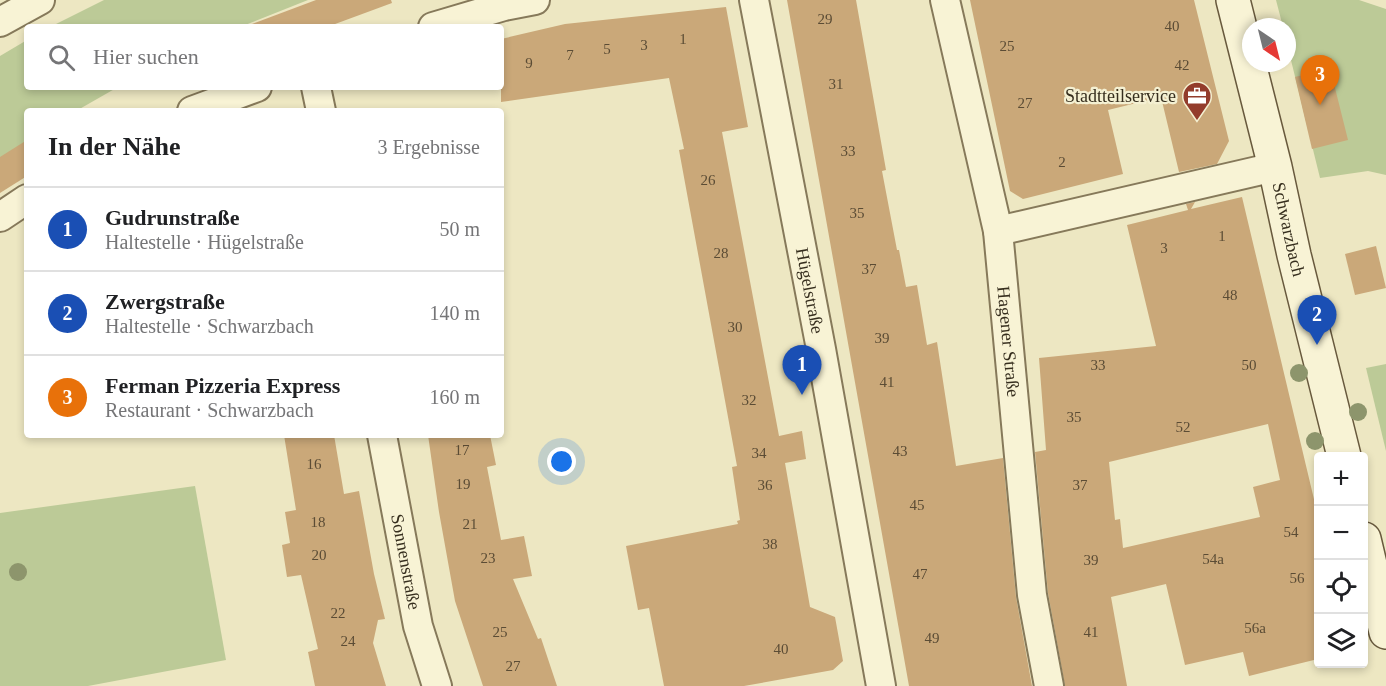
<!DOCTYPE html>
<html lang="de">
<meta charset="utf-8">
<style>
body{margin:0;font-family:Georgia,serif;background:#f6f6f6;color:#202124}
.controls{position:absolute;right:18px;bottom:18px;display:grid;overflow:hidden;border-radius:6px;box-shadow:0 3px 9px #0003}
.controls button{width:54px;height:54px;display:grid;place-items:center;padding:0;border:0;border-bottom:2px solid #e0e0e0;background:#fff;color:#202124;font:30px sans-serif}
.compass{position:absolute;left:1242px;top:18px;width:54px;height:54px;border-radius:50%;background:#fff;box-shadow:0 3px 9px #0003;rotate:145deg}
.you{position:absolute;left:562px;top:462px;width:21px;height:21px;margin:-15px;border:4px solid #fff;border-radius:50%;background:#1a73e8;box-shadow:0 0 0 9px #1a73e833}
.badge{display:grid;place-items:center;width:39px;height:39px;border-radius:50%;background:#933c2c;color:#fff;font-size:20px;font-weight:700}
.pin{position:absolute;translate:-50% -50px;filter:drop-shadow(0 2px 3px #0008)}
.pin::after{content:'';position:absolute;top:32px;width:21px;height:18px;background:inherit;clip-path:polygon(0 0,100% 0,50% 100%)}
.list{margin:0;padding:0;list-style:none}
h2{display:flex;justify-content:space-between;align-items:center;height:78px;margin:0;padding:0 24px;font-size:26px}
h2 small{font-size:20px;font-weight:400;color:#757577}
.list li{display:grid;grid-template-columns:39px 1fr auto;gap:18px;align-items:center;box-sizing:border-box;height:84px;padding:0 24px;border-top:2px solid #e0e0e0}
.list b{display:block;font-size:22px;white-space:nowrap}
.list p{margin:0;font-size:20px;white-space:nowrap;color:#757577}
.list em{font-size:20px;font-style:normal;color:#757577}
.icon{flex:none;width:33px;height:33px;fill:none;stroke:currentColor;stroke-width:2;stroke-linecap:round;stroke-linejoin:round}
.map{position:relative;flex:none;width:1386px;height:686px;overflow:hidden}
.search{position:absolute;background:#fff;box-shadow:0 3px 9px #0003;left:24px;top:24px;width:480px;height:66px;display:flex;align-items:center;gap:15px;box-sizing:border-box;padding:0 21px;border-radius:6px;color:#757577;font-size:22px}
.panel{position:absolute;background:#fff;box-shadow:0 3px 9px #0003;left:24px;top:108px;width:480px;height:330px;border-radius:6px}
.map>svg:first-child{display:block}
.green{fill:#bcca97}
.building{fill:#caa879;fill-rule:evenodd}
.lines{fill:none;stroke-linecap:round;stroke-linejoin:round}
.street-casing{stroke:#86795a;stroke-width:32}
.secondary-casing{stroke:#68593d;stroke-width:36}
.street{stroke:#f8f3d5;stroke-width:28}
.secondary{stroke:#f8f3d5;stroke-width:33}
.tree{fill:#8d956c}
.labels{text-anchor:middle;stroke-width:4.5;stroke-linejoin:round;paint-order:stroke}
.number-label{font-size:15px;fill:#5b4c35}
.poi-label{font-size:18px;fill:#362e1e;stroke:#f4f0d2;text-anchor:end}
.street-label{font-size:18px;fill:#362e1e;stroke:#f4f0d2}
</style>
<div class="map">
<svg width="1386" height="686" viewBox="0 0 1386 686">
<rect width="100%" height="100%" fill="#ede7c2"/>
<g class="green">
<path d="M104,0H308L240,27H50Z"/>
<path d="M1276,0H1359L1386,9V175L1368,171L1320,178L1287,44V27H1283Z"/>
<path d="M27,40V87H118L76,111H27V142L0,159V56Z"/>
<path d="M1386,364V451L1366,368Z"/>
<path d="M195,486L226,660L88,686H0V513Z"/>
</g>
<g class="building">
<path d="M316,0H391L392,3L327,27H252V24Z"/>
<path d="M787,0H856L886,170L882,171L897,250H899L906,287L917,285L927,345L937,342L956,466L1003,458L1016,597L1032,686H909Z"/>
<path d="M970,0H1194L1229,141L1217,164L1179,172L1161,97L1108,110L1123,174L1023,199L1010,191Z"/>
<path d="M726,7L748,127L722,132L779,436L802,431L806,459L785,463L810,607L835,617L843,661L833,670L744,686H664L649,608L638,610L626,546L738,524L737,521L740,520L732,467L737,466L679,150L684,149L669,78L501,102V39L565,24Z"/>
<path d="M1330,68L1348,140L1312,149L1295,77Z"/>
<path d="M27,140V176L0,193V157Z"/>
<path d="M1242,197L1318,516V659L1249,676L1243,652L1185,665L1166,584L1111,597L1127,686H1065L1048,593L1035,452L1046,450L1039,358L1156,346L1127,225L1188,210L1186,204L1195,202L1191,209ZM1268,424L1280,480L1253,487L1260,517L1123,548L1120,519L1115,520L1109,462Z"/>
<path d="M1376,246L1386,288L1355,295L1345,254Z"/>
<path d="M284,435H334L344,494L359,491L374,574L385,619L378,620L373,643L386,686H315L308,652L318,649L301,575L287,577L282,545L290,543L285,512L296,510Z"/>
<path d="M428,435H490L496,465L487,467L501,540L524,536L532,576L513,579L538,639L541,638L557,686H483L455,601L439,512Z"/>
</g>
<g class="lines">
<g class="street-casing">
<g id="street">
<path id="s1" d="M754,0L821,349L881,686"/>
<path id="s2" d="M945,0L998,231L1032,595L1049,686"/>
<path d="M0,22L40,0"/>
<path d="M433,27L504,6L535,0"/>
<path d="M316,87L321,111"/>
<path d="M192,111L257,87"/>
<path d="M0,217L27,199"/>
<path d="M998,231L1275,167"/>
<path id="s3" d="M382,435L418,626L437,686"/>
</g>
</g>
<g class="secondary-casing">
<g id="secondary">
<path id="s4" d="M1233,0L1275,167L1294,255L1344,456"/>
<path d="M1364,539L1386,632"/>
</g>
</g>
<use href="#street" class="street"/>
<use href="#secondary" class="secondary"/>
</g>
<g class="tree">
<circle cx="1299" cy="373" r="9"/>
<circle cx="1358" cy="412" r="9"/>
<circle cx="1315" cy="441" r="9"/>
<circle cx="18" cy="572" r="9"/>
</g>
<defs>
<g id="office-pin" transform="scale(1.5)"><path d="M0 17L-7.5 6A9.5 9.5 0 1 1 7.5 6Z" fill="#933c2c" stroke="#f4f0d2"/><path d="M-6-3h4V-5.5h4V-3h4V5H-6ZM-1-4.5V-3h2v-1.5ZM-6 0V1H6V0Z" fill="#fff"/></g>
</defs>
<g fill-rule="evenodd">
<use href="#office-pin" x="1197" y="96"/>
</g>
<g class="labels">
<g class="number-label">
<text x="825" y="24">29</text>
<text x="1172" y="31">40</text>
<text x="683" y="44">1</text>
<text x="644" y="50">3</text>
<text x="1007" y="51">25</text>
<text x="607" y="54">5</text>
<text x="570" y="60">7</text>
<text x="529" y="68">9</text>
<text x="1182" y="70">42</text>
<text x="836" y="89">31</text>
<text x="1025" y="108">27</text>
<text x="848" y="156">33</text>
<text x="1062" y="167">2</text>
<text x="708" y="185">26</text>
<text x="857" y="218">35</text>
<text x="1222" y="241">1</text>
<text x="1164" y="253">3</text>
<text x="721" y="258">28</text>
<text x="869" y="274">37</text>
<text x="1230" y="300">48</text>
<text x="735" y="332">30</text>
<text x="882" y="343">39</text>
<text x="1098" y="370">33</text>
<text x="1249" y="370">50</text>
<text x="887" y="387">41</text>
<text x="749" y="405">32</text>
<text x="1074" y="422">35</text>
<text x="1183" y="432">52</text>
<text x="462" y="455">17</text>
<text x="900" y="456">43</text>
<text x="759" y="458">34</text>
<text x="314" y="469">16</text>
<text x="463" y="489">19</text>
<text x="765" y="490">36</text>
<text x="1080" y="490">37</text>
<text x="917" y="510">45</text>
<text x="318" y="527">18</text>
<text x="470" y="529">21</text>
<text x="1291" y="537">54</text>
<text x="770" y="549">38</text>
<text x="319" y="560">20</text>
<text x="488" y="563">23</text>
<text x="1213" y="564">54a</text>
<text x="1091" y="565">39</text>
<text x="920" y="579">47</text>
<text x="1297" y="583">56</text>
<text x="338" y="618">22</text>
<text x="1255" y="633">56a</text>
<text x="500" y="637">25</text>
<text x="1091" y="637">41</text>
<text x="932" y="643">49</text>
<text x="348" y="646">24</text>
<text x="781" y="654">40</text>
<text x="513" y="671">27</text>
</g>
<g class="poi-label">
<text x="1176" y="102">Stadtteilservice</text>
</g>
<g class="street-label">
<text dy="6" stroke="none"><textPath href="#s4" startOffset="236">Schwarzbach</textPath></text>
<text dy="6" stroke="none"><textPath href="#s1" startOffset="296">Hügelstraße</textPath></text>
<text dy="6" stroke="none"><textPath href="#s2" startOffset="348">Hagener Straße</textPath></text>
<text dy="6" stroke="none"><textPath href="#s3" startOffset="129">Sonnenstraße</textPath></text>
</g>
</g>
</svg>
<div class="controls">
<button>+</button>
<button>−</button>
<button><svg class="icon" aria-label="locate" viewBox="0 0 24 24"><circle cx="12" cy="12" r="6"/><path d="M12 2v4M12 18v4M2 12h4M18 12h4"/></svg></button>
<button><svg class="icon" aria-label="layers" viewBox="0 0 24 24"><path d="M12 4l9 5-9 5-9-5zM3 14l9 5 9-5"/></svg></button>
</div>
<svg class="compass" viewBox="-18 -18 36 36"><path d="M0-13l5 13h-10z" fill="#e53935"/><path d="M0 13l5-13h-10z" fill="#757577"/></svg>
<div class="you"></div>
<div class="pin badge" style="left:802px;top:395px;background:#1a4fb4">1</div>
<div class="pin badge" style="left:1317px;top:345px;background:#1a4fb4">2</div>
<div class="pin badge" style="left:1320px;top:105px;background:#e8710a">3</div>
<div class="search"><svg class="icon" aria-label="search" viewBox="0 0 24 24"><circle cx="10" cy="10" r="6"/><path d="M15 15l6 6"/></svg>Hier suchen</div>
<section class="panel">
<h2>In der Nähe<small>3 Ergebnisse</small></h2>
<ul class="list">
<li><span class="badge" style="background:#1a4fb4">1</span><div><b>Gudrunstraße</b><p>Haltestelle · Hügelstraße</p></div><em>50 m</em></li>
<li><span class="badge" style="background:#1a4fb4">2</span><div><b>Zwergstraße</b><p>Haltestelle · Schwarzbach</p></div><em>140 m</em></li>
<li><span class="badge" style="background:#e8710a">3</span><div><b>Ferman Pizzeria Express</b><p>Restaurant · Schwarzbach</p></div><em>160 m</em></li>
</ul>
</section>
</div>
